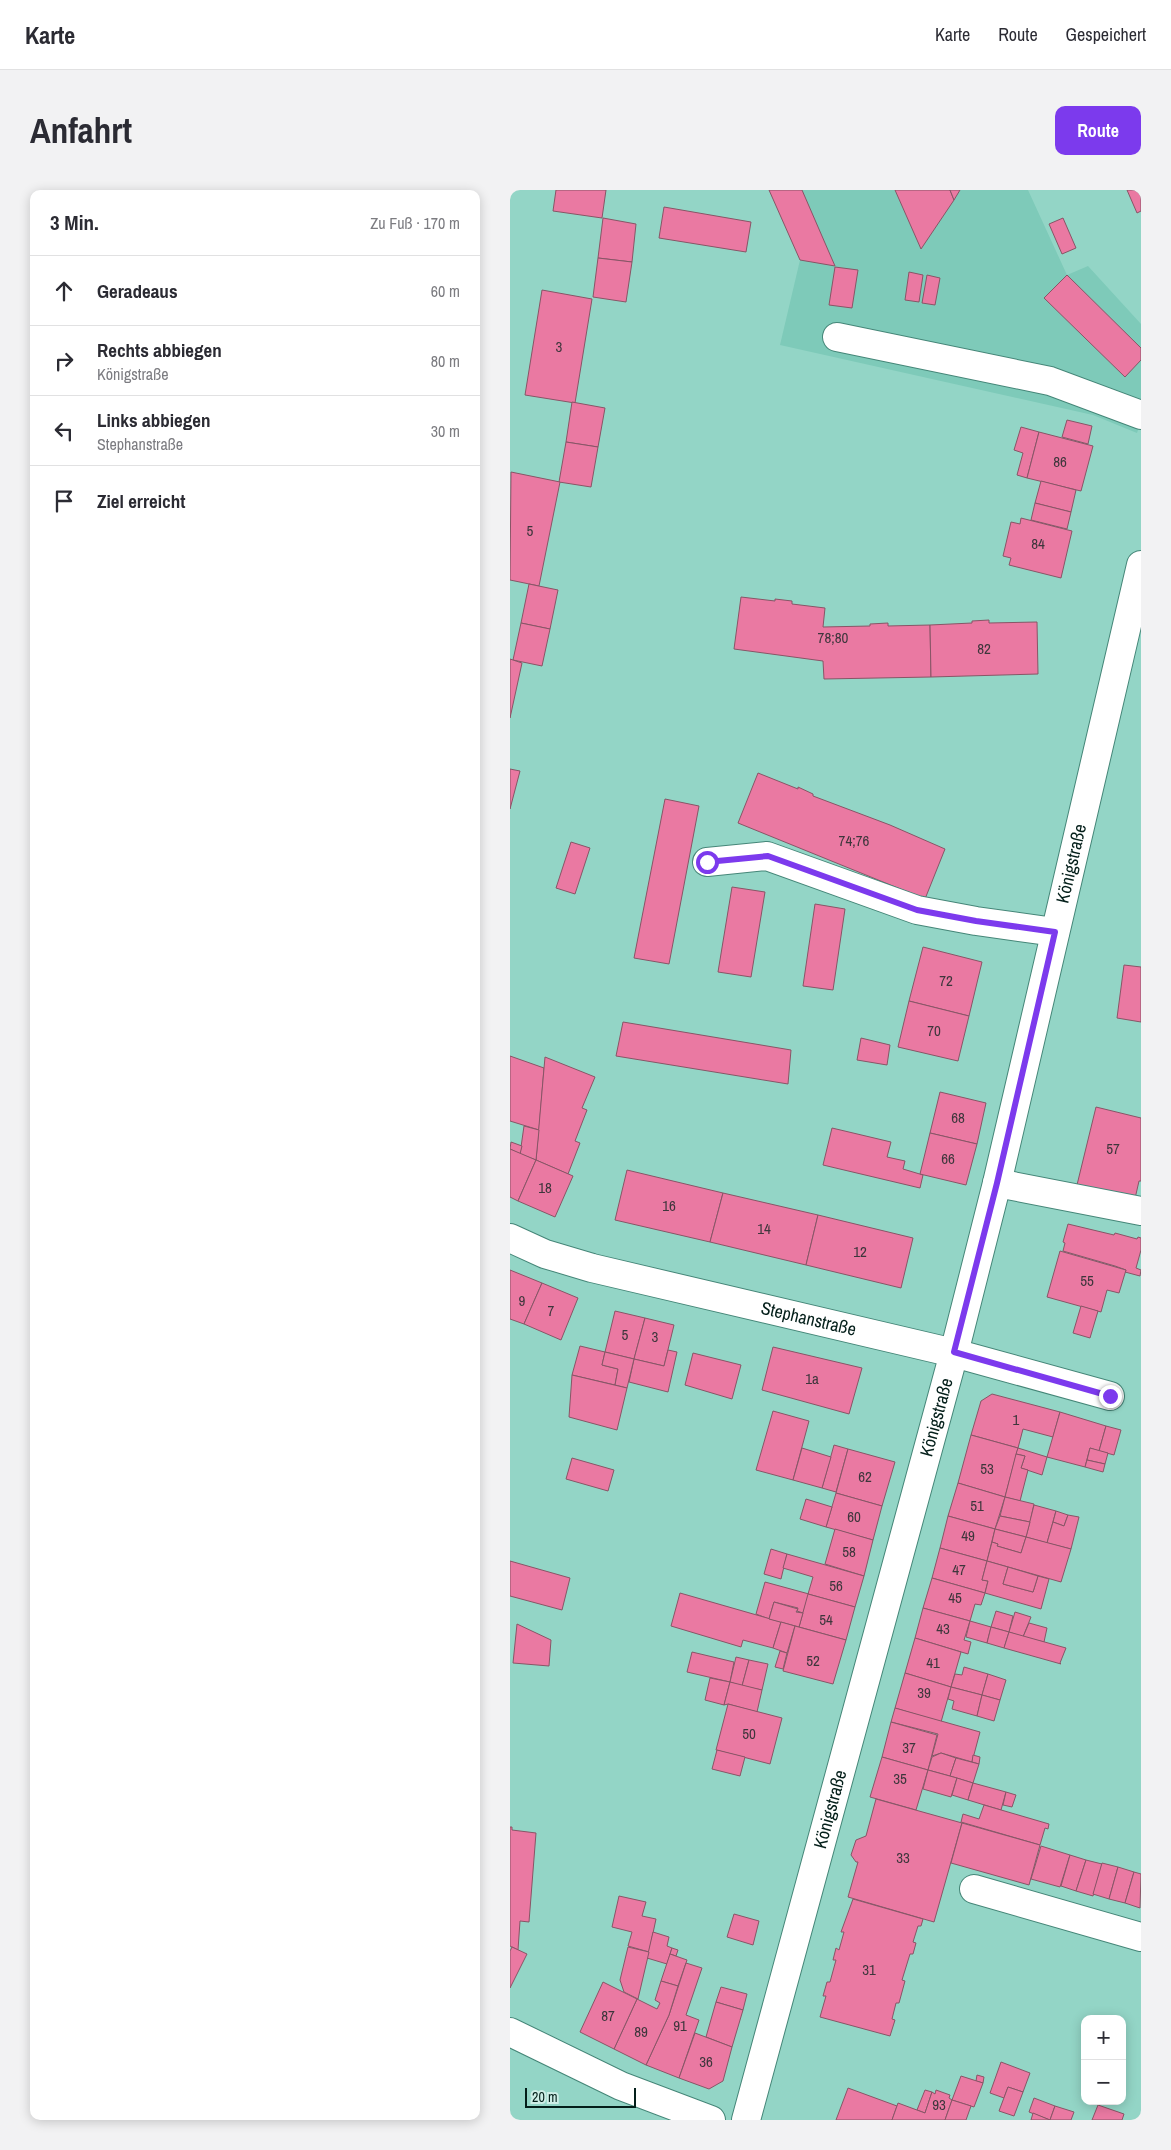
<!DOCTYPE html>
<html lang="de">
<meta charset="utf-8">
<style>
body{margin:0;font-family:"Archivo Narrow",sans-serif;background:#f2f2f3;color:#2b2b33}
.controls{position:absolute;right:15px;bottom:15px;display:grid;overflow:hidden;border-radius:10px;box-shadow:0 2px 12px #0003}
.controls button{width:45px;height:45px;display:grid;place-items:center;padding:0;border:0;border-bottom:1px solid #e1e1e2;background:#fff;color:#2b2b33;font:25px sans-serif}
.scale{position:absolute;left:15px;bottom:12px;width:111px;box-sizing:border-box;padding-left:5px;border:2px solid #041f1a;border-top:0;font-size:14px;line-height:18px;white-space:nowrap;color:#041f1a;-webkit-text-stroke:4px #ceeee6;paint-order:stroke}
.stop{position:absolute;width:15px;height:15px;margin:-11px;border:4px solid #7c3aed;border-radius:50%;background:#fff}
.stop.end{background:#7c3aed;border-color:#fff;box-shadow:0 1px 5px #0008}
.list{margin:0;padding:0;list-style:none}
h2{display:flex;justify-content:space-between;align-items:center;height:65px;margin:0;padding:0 20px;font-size:21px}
h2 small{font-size:16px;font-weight:400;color:#7c7c81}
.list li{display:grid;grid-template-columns:32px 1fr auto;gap:15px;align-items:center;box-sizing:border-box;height:70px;padding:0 20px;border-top:1px solid #e1e1e2}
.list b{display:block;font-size:19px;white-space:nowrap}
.list p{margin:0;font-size:16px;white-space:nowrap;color:#7c7c81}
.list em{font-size:16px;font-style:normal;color:#7c7c81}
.icon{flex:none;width:28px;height:28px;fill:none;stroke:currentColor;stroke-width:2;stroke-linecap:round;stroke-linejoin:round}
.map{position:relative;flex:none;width:631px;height:1930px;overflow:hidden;border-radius:10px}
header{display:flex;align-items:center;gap:30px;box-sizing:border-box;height:70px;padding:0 25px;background:#fff;border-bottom:1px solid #e1e1e2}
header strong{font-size:24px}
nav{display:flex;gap:28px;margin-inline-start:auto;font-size:18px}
.intro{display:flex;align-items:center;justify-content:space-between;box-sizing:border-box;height:120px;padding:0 30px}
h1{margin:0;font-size:35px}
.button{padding:12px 22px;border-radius:10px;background:#7c3aed;color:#fff;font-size:18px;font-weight:700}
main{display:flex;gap:30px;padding:0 30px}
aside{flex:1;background:#fff;border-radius:10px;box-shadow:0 2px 12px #0003}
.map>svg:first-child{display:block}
.built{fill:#7ecab9}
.building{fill:#ea79a2;stroke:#856}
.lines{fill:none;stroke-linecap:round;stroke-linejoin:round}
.minor-casing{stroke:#458678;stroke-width:30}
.minor{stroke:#fff;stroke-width:28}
.route{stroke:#7c3aed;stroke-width:6}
.labels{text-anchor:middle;stroke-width:5;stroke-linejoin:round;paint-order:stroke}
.number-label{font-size:15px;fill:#3e363c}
.street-label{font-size:18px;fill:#041f1a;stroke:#ceeee6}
</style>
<header>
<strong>Karte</strong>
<nav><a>Karte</a><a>Route</a><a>Gespeichert</a></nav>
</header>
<div class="intro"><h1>Anfahrt</h1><a class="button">Route</a></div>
<main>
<aside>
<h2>3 Min.<small>Zu Fuß · 170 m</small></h2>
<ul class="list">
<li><svg class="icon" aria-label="ahead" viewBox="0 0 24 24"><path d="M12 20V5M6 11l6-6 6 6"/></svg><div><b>Geradeaus</b></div><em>60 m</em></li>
<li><svg class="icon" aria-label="right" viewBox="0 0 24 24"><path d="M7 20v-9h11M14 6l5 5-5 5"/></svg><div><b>Rechts abbiegen</b><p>Königstraße</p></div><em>80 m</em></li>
<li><svg class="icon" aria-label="left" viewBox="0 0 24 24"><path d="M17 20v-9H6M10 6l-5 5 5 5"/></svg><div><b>Links abbiegen</b><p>Stephanstraße</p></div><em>30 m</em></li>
<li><svg class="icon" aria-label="arrive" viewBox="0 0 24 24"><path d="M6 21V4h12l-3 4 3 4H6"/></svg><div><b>Ziel erreicht</b></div></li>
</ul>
</aside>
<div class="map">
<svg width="631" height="1930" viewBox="0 0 631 1930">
<rect width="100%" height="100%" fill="#93d5c6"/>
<path class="built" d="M259,0H518L557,85L578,76L631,134V231L627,243L583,225L270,155L290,70Z"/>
<g class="building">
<path d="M46,0H96L92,28L43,21Z"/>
<path d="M259,0H292L325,76L290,70Z"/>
<path d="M385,0H440L444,10L411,59Z"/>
<path d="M440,0H450L444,10Z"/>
<path d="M617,0H631V21L627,23Z"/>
<path d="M154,17L241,32L236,62L149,48Z"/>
<path d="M93,28L126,34L122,72L88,68Z"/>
<path d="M553,28L566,58L552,64L539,34Z"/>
<path d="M88,68L122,72L116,112L83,107Z"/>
<path d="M325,77L348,80L342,118L319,115Z"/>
<path d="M399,82L413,85L409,112L395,110Z"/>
<path d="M417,85L430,88L425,115L412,113Z"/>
<path d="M557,85L631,158V170L615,187L534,108Z"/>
<path d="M32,100L82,109L65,213L15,205Z"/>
<path d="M62,212L95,218L88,257L56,252Z"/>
<path d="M557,230L582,236L578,254L552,247Z"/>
<path d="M511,237L529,242L517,288L507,285L513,263L504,260Z"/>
<path d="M529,242L583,256L571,301L517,288Z"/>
<path d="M56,252L88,257L81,297L49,292Z"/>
<path d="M1,282L50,292L29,396L0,390Z"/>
<path d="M531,291L566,300L561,322L525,313Z"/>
<path d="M525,313L561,322L557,339L521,330Z"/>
<path d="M511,328L562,341L551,388L499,375L501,368L493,366L501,332L510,334Z"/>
<path d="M19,394L48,400L40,439L11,433Z"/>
<path d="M231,407L265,411V409L282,411V414L315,418L313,437L360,436V434L378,433V436L420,435L421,487L314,489L313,471L224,459Z"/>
<path d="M479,430V433L527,432L528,484L421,487L420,435L462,433V431Z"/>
<path d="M11,433L40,439L32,476L3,470Z"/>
<path d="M0,469L12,473L0,528Z"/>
<path d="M0,579L10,581L0,619Z"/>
<path d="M248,583L288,599V597L303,604V606L380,635L435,659L415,709L228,633Z"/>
<path d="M155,609L189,616L159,774L124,768Z"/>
<path d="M61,652L80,658L65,704L46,698Z"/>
<path d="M222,697L255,702L241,787L208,782Z"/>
<path d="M305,714L335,719L323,800L293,796Z"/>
<path d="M413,757L472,772L459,826L399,811Z"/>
<path d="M614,775L631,777V832L607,828Z"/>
<path d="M399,811L459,826L448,871L388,857Z"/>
<path d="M113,832L281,860L278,894L106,866Z"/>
<path d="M351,848L380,855L377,875L347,870Z"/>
<path d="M0,866L34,878L29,940L0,931Z"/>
<path d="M35,867L85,887L72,918L77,920L65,951L70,953L58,984L26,970Z"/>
<path d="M430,902L476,913L467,954L420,943Z"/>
<path d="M586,917L631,928V991H629L624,1013L566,999Z"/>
<path d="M14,936L29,940L26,970L10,964Z"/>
<path d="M322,938L381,952L377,967L395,971L393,979L413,985L410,998L313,975Z"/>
<path d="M420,943L467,954L456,995L410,984Z"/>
<path d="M1,952L12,956L10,964L0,959Z"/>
<path d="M0,959L26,970L8,1011L0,1007Z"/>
<path d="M26,970L63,986L45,1027L8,1011Z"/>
<path d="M117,980L213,1003L200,1052L105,1030Z"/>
<path d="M213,1003L308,1025L296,1075L200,1052Z"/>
<path d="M308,1025L403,1048L391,1098L296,1075Z"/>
<path d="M558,1034L604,1045L605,1043L627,1049L628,1047L631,1048V1060L626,1078L631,1080L630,1086L615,1082L616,1080L605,1076L553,1061L555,1053L553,1052Z"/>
<path d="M550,1061L616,1080L609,1103L597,1100L591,1122L537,1107Z"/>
<path d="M0,1080L32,1093L14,1134L0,1129Z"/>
<path d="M32,1093L68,1108L51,1150L14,1134Z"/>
<path d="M571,1116L588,1121L580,1148L563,1143Z"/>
<path d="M105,1121L135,1128L124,1169L95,1162Z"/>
<path d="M135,1128L164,1135L154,1176L124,1169Z"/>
<path d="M70,1156L95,1162L92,1175L108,1179L105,1195L62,1185Z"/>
<path d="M263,1157L352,1178L339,1224L252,1200Z"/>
<path d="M158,1160L167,1162L158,1202L119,1192L124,1169L154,1176Z"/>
<path d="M95,1162L124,1169L117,1198L105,1195L108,1179L92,1175Z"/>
<path d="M183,1163L231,1175L222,1209L175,1195Z"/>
<path d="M62,1185L117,1198L107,1240L59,1227Z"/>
<path d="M482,1204L550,1222L543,1247L513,1239L508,1258L461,1245L471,1211Z"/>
<path d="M263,1221L299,1231L283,1290L246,1280Z"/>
<path d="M550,1222L596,1236L589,1261L580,1258L575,1277L537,1267Z"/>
<path d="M596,1236L611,1240L604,1265L589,1261Z"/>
<path d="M461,1245L508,1258L495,1307L448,1293Z"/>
<path d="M324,1255L338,1259L326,1302L312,1298Z"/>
<path d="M292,1258L321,1267L312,1298L283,1290Z"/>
<path d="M508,1258L537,1267L532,1285L511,1278L515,1266L506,1264Z"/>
<path d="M580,1258L598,1263L595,1274L577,1270Z"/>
<path d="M338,1259L385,1272L372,1316L326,1303Z"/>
<path d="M506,1264L515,1266L511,1278L518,1280L510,1311L495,1307Z"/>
<path d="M62,1268L104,1280L98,1301L56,1289Z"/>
<path d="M577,1270L595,1274L593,1282L575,1277Z"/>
<path d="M448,1293L495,1307L485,1339L438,1326Z"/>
<path d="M326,1303L372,1316L363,1350L316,1337Z"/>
<path d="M495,1307L524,1314L520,1332L490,1326Z"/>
<path d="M296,1309L322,1317L316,1337L290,1329Z"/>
<path d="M524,1315L546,1321L537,1353L516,1347Z"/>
<path d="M546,1321L558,1325L554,1336L543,1332Z"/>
<path d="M558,1325L569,1327L561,1359L537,1353L543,1332L554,1336Z"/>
<path d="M438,1326L485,1339L477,1371L430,1358Z"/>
<path d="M490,1326L520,1332L516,1347L485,1339Z"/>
<path d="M325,1339L363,1350L354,1386L315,1374Z"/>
<path d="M485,1339L516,1347L511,1363L487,1356L488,1354L482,1352Z"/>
<path d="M516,1347L561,1359L551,1392L477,1371L482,1352L488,1354L487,1356L511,1363Z"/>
<path d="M430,1358L477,1371L472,1390L478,1391L475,1403L422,1388Z"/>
<path d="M261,1359L277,1364L271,1389L254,1384Z"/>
<path d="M277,1364L354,1386L345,1417L298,1404L303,1387L273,1378Z"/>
<path d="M0,1371L60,1388L52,1420L0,1406Z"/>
<path d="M477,1371L498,1377L493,1394L523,1402L528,1386L539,1389L531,1419L475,1403L478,1391L472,1390Z"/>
<path d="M498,1377L528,1386L523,1402L493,1394Z"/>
<path d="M422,1388L475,1403L471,1415L465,1414L460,1431L413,1418Z"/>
<path d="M255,1392L299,1404L293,1423L287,1421L288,1418L264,1412L259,1429L246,1424Z"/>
<path d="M170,1403L271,1432L263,1458L233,1450L231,1457L161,1436Z"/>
<path d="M298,1404L345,1417L336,1450L289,1437Z"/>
<path d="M264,1412L288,1419L286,1422L293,1423L289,1437L259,1429Z"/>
<path d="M413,1418L460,1431L454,1450L461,1452L458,1464L405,1448Z"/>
<path d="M486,1421L503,1426L499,1442L481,1437Z"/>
<path d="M505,1422L521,1427L513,1447L499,1442Z"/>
<path d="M460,1431L481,1437L477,1453L456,1447Z"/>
<path d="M271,1432L285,1436L277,1463L263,1458Z"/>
<path d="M519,1433L537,1438L534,1452L513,1447Z"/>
<path d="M7,1434L41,1450L39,1476L3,1473Z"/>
<path d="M285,1436L336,1450L323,1494L273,1481Z"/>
<path d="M481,1437L499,1442L494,1458L477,1453Z"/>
<path d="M499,1442L556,1458L550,1473L551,1474L494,1458Z"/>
<path d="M405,1448L451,1462L441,1497L395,1483Z"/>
<path d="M270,1461L277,1463L273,1479L265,1477Z"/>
<path d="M182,1462L224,1472L220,1492L177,1482Z"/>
<path d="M226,1467L239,1470L232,1496L220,1492Z"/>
<path d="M239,1470L258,1474L252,1500L232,1496Z"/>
<path d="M454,1477L478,1484L472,1505L441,1497L445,1484L452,1485Z"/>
<path d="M395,1483L441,1497L431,1532L385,1518Z"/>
<path d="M478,1484L496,1490L490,1510L472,1505Z"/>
<path d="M200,1488L220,1492L214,1515L195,1510Z"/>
<path d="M220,1492L252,1500L247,1522L218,1514L214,1515Z"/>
<path d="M441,1497L472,1505L467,1526L442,1519L444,1511L438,1509Z"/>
<path d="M472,1505L490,1510L484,1531L467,1526Z"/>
<path d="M218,1514L272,1528L260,1574L206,1560Z"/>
<path d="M385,1518L470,1542L462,1572L431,1563L422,1566L428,1544L381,1532Z"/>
<path d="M381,1532L427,1545L418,1580L372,1567Z"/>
<path d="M207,1560L235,1567L230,1586L202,1579Z"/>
<path d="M431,1563L446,1568L440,1586L418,1580L422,1567Z"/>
<path d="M463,1565L470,1567L469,1574L462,1572Z"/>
<path d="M372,1567L418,1580L406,1620L360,1607Z"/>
<path d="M446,1568L469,1574L463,1593L440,1586Z"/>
<path d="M418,1580L447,1588L441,1607L413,1599Z"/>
<path d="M447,1588L463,1593L458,1610L442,1605Z"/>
<path d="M463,1593L496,1602L491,1620L458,1610Z"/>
<path d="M496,1602L506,1605L502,1617L493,1615Z"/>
<path d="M366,1609L452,1633L424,1732L338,1707L348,1672H346L341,1665L346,1650L356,1646Z"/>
<path d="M474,1615L539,1634L538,1639L535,1638L530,1655L451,1632L453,1624L469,1629Z"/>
<path d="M452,1633L530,1655L519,1695L441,1673Z"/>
<path d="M0,1637H2V1640L26,1643L19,1732L10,1731L8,1760L0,1756Z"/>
<path d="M531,1656L560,1665L550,1697L521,1689Z"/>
<path d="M560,1665L576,1670L566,1701L551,1696Z"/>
<path d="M576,1670L592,1674L583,1706L566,1701Z"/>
<path d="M592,1673L608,1677L599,1709L583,1704Z"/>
<path d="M608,1677L624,1682L615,1713L599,1709Z"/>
<path d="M624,1682L631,1684L630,1718L615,1713Z"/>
<path d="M109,1706L136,1712L132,1726L146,1729L139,1762L118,1756L122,1742L102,1737Z"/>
<path d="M343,1709L413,1729L411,1736H408L403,1752L406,1753L403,1764H400L392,1790L395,1791L389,1813H386L382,1829L385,1830L380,1846L310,1827L316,1806H313L317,1792H320L326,1770H323L326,1758L329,1760L334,1742H331Z"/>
<path d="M224,1724L249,1731L243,1755L217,1747Z"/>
<path d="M143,1742L159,1747L157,1756L162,1758L157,1774L137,1768Z"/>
<path d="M2,1757L17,1764L0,1798V1761Z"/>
<path d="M118,1757L139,1762L128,1809L114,1802L110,1790Z"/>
<path d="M162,1758L168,1760L166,1766L160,1764Z"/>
<path d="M160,1764L177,1770L168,1796L151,1791Z"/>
<path d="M176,1773L192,1778L176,1825L189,1830L169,1888L136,1875L159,1825Z"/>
<path d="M151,1791L168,1796L159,1825L136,1875L104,1859L127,1809L147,1819L150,1813L145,1810Z"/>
<path d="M93,1792L127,1809L104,1859L70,1842Z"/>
<path d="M211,1797L237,1804L233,1820L206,1812Z"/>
<path d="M206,1812L233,1820L222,1857L196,1847Z"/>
<path d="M185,1843L222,1857L213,1891L199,1899L169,1888Z"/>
<path d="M491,1872L520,1883L513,1902L498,1897L494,1908L480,1903Z"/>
<path d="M467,1885L474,1887L473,1893L466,1891Z"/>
<path d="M451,1886L473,1893L464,1917L442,1910Z"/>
<path d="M498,1897L513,1902L504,1926L489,1921Z"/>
<path d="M338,1898L387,1916L382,1930H326Z"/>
<path d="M415,1900L422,1902L415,1923L407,1920Z"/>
<path d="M426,1900L440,1905L439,1908L442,1910L435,1930H382L388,1913L415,1923L422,1902L425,1904Z"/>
<path d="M524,1908L545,1916L540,1930L519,1922Z"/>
<path d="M442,1910L461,1916L456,1930H435Z"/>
<path d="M588,1915L614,1924L612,1930H582Z"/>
<path d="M545,1916L564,1922L561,1930H540Z"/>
<path d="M523,1923L540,1930H521Z"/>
</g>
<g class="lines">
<g class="minor-casing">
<g id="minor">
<path d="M327,147L540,191L631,225"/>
<path d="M197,672L257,666L407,720L466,731L545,742"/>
<path d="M487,993L631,1021"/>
<path id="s1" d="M0,1048L35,1064L82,1078L444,1163L600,1206"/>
<path d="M464,1699L631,1747"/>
<path d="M0,1842L111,1896L201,1930"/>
<path id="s2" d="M236,1930L444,1163L487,993L631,375"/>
</g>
</g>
<use href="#minor" class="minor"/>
</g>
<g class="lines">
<path class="route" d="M197,672L258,666L407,720L466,731L545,742L487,993L444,1162L600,1206"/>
</g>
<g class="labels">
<g class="number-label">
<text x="49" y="162">3</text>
<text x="550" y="277">86</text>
<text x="20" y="346">5</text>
<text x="528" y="359">84</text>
<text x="323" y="453">78;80</text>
<text x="474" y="464">82</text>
<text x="344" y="656">74;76</text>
<text x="436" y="796">72</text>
<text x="424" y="846">70</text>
<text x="448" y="933">68</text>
<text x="603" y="964">57</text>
<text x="438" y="974">66</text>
<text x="35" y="1003">18</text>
<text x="159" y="1021">16</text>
<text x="254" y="1044">14</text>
<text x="350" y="1067">12</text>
<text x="577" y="1096">55</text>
<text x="12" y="1116">9</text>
<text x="41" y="1126">7</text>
<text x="115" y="1150">5</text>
<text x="145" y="1152">3</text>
<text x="302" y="1194">1a</text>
<text x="506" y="1235">1</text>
<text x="477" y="1284">53</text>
<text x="355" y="1292">62</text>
<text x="467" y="1321">51</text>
<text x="344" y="1332">60</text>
<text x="458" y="1351">49</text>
<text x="339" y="1367">58</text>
<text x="449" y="1385">47</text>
<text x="326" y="1401">56</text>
<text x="445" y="1413">45</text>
<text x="316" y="1435">54</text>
<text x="433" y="1444">43</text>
<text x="303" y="1476">52</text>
<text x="423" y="1478">41</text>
<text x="414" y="1508">39</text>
<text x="239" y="1549">50</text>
<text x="399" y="1563">37</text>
<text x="390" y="1594">35</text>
<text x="393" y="1673">33</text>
<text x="359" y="1785">31</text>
<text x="98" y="1831">87</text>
<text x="170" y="1841">91</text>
<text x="131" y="1847">89</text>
<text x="196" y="1877">36</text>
<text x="429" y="1920">93</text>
</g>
<g class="street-label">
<text dy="6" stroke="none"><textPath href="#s2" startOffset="1298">Königstraße</textPath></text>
<text dy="6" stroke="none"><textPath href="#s1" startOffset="310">Stephanstraße</textPath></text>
<text dy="6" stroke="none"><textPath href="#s2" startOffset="728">Königstraße</textPath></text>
<text dy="6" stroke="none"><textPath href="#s2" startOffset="322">Königstraße</textPath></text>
</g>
</g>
</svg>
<div class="controls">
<button>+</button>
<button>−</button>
</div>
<div class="scale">20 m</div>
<div class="stop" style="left:197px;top:672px"></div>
<div class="stop end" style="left:600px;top:1206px"></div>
</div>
</main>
